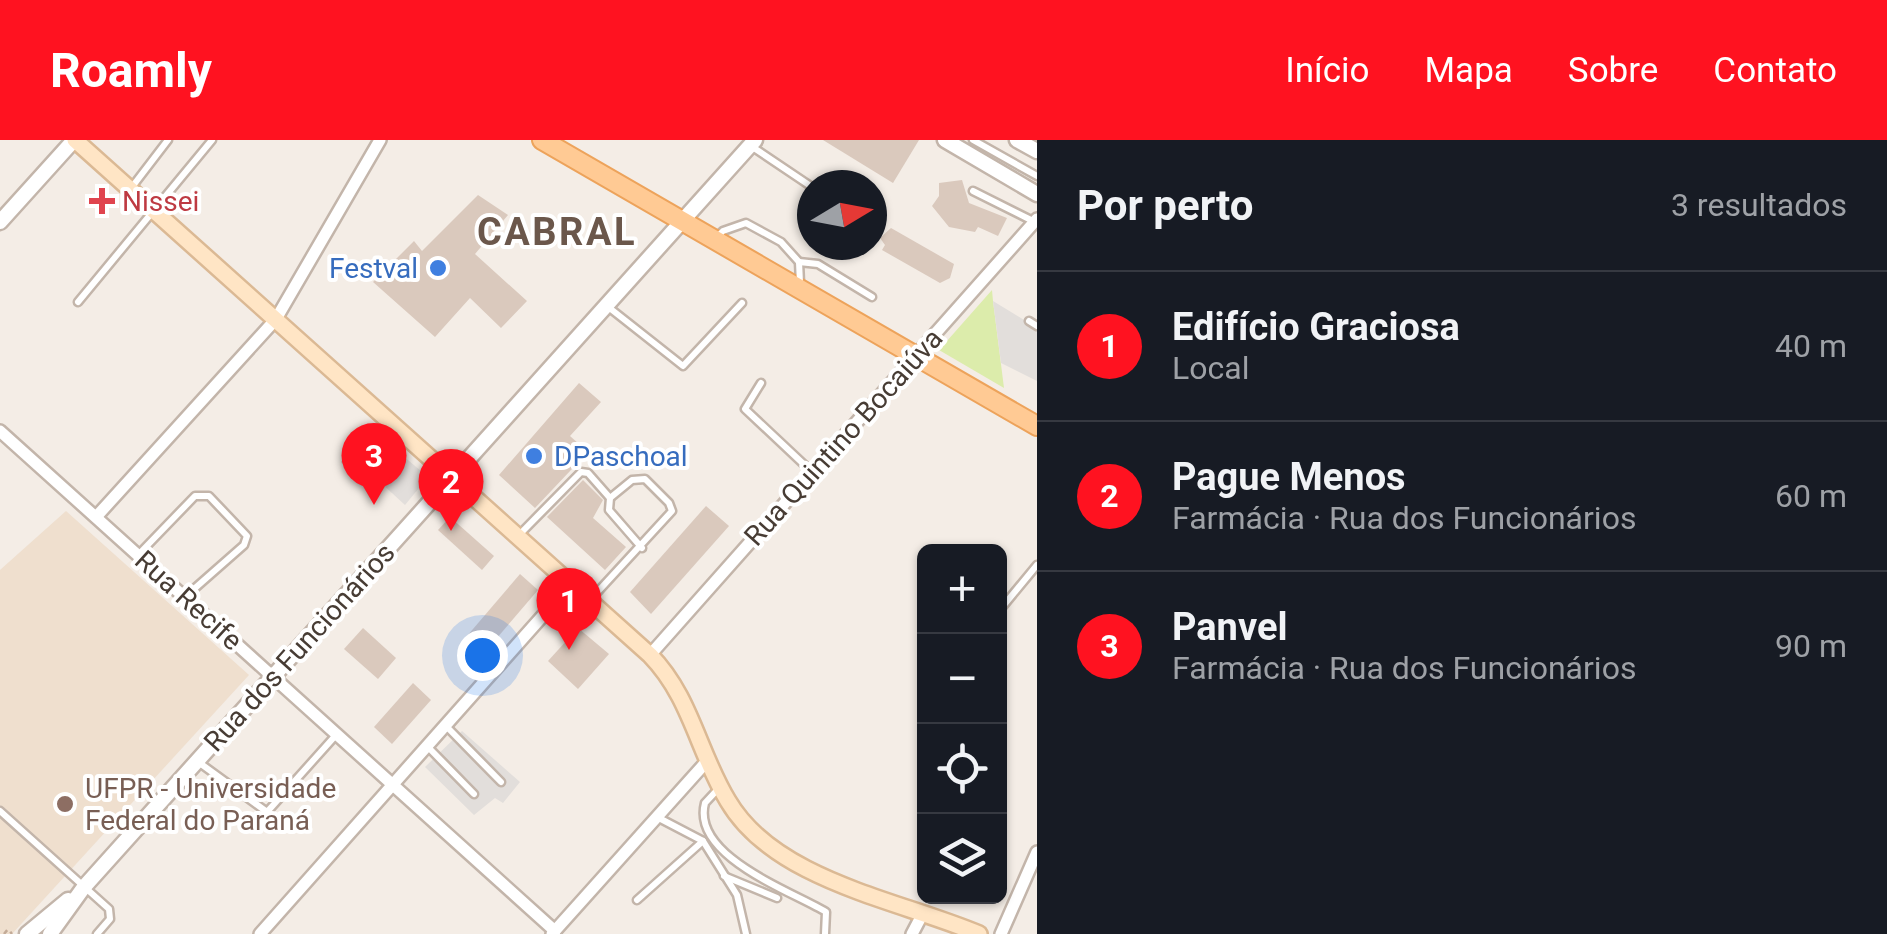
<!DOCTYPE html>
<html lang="pt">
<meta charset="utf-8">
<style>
body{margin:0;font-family:Roboto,sans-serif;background:#20242c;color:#f1f3f6}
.controls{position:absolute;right:30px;bottom:30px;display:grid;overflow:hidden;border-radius:15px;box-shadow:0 2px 8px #0004}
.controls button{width:90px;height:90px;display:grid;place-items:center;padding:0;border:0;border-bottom:2px solid #363941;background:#171b24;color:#f1f3f6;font:50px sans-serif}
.compass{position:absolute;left:797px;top:30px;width:90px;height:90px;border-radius:50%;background:#171b24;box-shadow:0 2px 8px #0004;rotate:80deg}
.you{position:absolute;left:482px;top:515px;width:35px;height:35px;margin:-25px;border:8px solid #fff;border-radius:50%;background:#1a73e8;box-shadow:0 0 0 15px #1a73e833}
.badge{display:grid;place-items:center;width:65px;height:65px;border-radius:50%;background:#ff1220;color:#fff;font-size:32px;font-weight:700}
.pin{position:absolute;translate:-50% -82px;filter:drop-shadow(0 2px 5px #0008)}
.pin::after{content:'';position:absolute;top:52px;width:35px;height:30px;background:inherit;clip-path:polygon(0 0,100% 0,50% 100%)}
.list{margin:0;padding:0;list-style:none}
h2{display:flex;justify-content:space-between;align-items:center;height:130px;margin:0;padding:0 40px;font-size:42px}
h2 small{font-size:32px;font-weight:400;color:#9ea1a6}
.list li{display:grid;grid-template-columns:65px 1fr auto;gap:30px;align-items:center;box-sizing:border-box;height:150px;padding:0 40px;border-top:2px solid #363941}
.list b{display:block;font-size:38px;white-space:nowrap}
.list p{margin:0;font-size:32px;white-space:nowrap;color:#9ea1a6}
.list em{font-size:32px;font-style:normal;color:#9ea1a6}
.icon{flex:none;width:55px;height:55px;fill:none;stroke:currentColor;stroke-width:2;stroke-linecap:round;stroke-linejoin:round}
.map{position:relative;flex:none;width:1037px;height:794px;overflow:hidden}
header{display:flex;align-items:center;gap:60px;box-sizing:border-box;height:140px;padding:0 50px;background:#ff1220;color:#fff}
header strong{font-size:48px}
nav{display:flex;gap:55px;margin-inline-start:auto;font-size:35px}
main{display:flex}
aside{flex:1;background:#171b24}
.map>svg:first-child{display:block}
.education{fill:#efdfce}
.green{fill:#dcecab}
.parking{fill:#e2dedb}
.building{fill:#dac9bd}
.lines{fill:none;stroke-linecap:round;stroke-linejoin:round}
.service-casing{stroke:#c3b5aa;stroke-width:11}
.minor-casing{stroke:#c3b5aa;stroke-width:16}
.tertiary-casing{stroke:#c3b5aa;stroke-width:19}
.secondary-casing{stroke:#dbb994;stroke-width:20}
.primary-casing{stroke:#eda35b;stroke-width:22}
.path{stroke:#c3ab97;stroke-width:2.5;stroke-dasharray:5 5;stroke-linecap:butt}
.service{stroke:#fff;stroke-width:6}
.minor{stroke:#fff;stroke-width:11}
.tertiary{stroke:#fff;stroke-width:14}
.secondary{stroke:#ffe5c5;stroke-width:15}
.primary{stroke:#ffca94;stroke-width:18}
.health-dot{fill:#e0444e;stroke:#fff;stroke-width:4}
.shop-dot{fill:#3f7fe0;stroke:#fff;stroke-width:4}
.education-dot{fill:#8d6e63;stroke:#fff;stroke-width:4}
.labels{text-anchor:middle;stroke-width:8;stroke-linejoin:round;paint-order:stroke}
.health-label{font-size:28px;fill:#be3a42;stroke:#fff;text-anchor:start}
.shop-label{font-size:28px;fill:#366cbe;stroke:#fff;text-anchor:end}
.street-label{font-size:28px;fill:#473c34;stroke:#fff}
.education-label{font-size:28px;fill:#785e54;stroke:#fff;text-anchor:start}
.district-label{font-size:38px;font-weight:bold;letter-spacing:2.5px;fill:#6b574b;stroke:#fff}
</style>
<header>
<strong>Roamly</strong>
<nav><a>Início</a><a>Mapa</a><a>Sobre</a><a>Contato</a></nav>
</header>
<main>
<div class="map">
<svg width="1037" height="794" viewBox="0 0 1037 794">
<rect width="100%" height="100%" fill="#f4ede6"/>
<path class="education" d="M66,371L249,535L12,794H0V430Z"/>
<path class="green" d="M992,150L993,161L1004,248L939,210Z"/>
<g class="parking">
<path d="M993,161L1037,188V241L1001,223Z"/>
<path d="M402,315L428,337L405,365L380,342Z"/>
<path d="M462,591L520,642L503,663L495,658L474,675L425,627Z"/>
</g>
<g class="building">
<path d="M823,0H919L893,43Z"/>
<path d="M962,40L969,63L1007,78L998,96L978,87L975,92L949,87L932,66L939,56V43Z"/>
<path d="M478,55L508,75L475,114L527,161L501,188L470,158L435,197L373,142L414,101L422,111Z"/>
<path d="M891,88L954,124L950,138L940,143L882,110L885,105L880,98Z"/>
<path d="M579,243L601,262L570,296L588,312L535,368L499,335Z"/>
<path d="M365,293L379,306L353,334L341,322Z"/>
<path d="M583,340L603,360L593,378L626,407L605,430L547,377Z"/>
<path d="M706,366L729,386L651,474L630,452Z"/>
<path d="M450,377L494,416L482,430L438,390Z"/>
<path d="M520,434L538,450L485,512L467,496Z"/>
<path d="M363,488L396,518L378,539L344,509Z"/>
<path d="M578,488L609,514L578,549L548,521Z"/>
<path d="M413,543L431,560L392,604L374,587Z"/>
</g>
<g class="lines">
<g class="service-casing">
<g id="service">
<path d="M973,0L1037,36"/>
<path d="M751,6L812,47"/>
<path d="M132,47L168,0"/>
<path d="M973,51L1033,81"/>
<path d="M716,98L723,91L746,83L781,102L799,122L800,143"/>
<path d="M799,122L818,124L872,157"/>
<path d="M78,162L212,0"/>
<path d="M607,166L683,226L742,163"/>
<path d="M1029,181L1037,186"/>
<path d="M761,243L745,269L812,332"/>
<path d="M518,396L581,332L588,333L610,358L609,370L642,408"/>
<path d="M139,414L195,356H209L247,396L244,405L186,456"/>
<path d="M591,459L672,371L669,363L645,339L632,340L610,358"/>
<path d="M999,471L1037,425"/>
<path d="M446,586L501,642"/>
<path d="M428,607L474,654"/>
<path d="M197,621L267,672L336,595"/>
<path d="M719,648L705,663C691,716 791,751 826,772L825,794"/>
<path d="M0,671L109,769L110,779L97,794"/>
<path d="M657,677L703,701L737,755L746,794"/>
<path d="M724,736L777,758"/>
<path d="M637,760L703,701"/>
</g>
</g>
<g class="minor-casing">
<g id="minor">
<path d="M0,291L555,791"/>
<path d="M96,377L276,179L380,0"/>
<path d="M650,515L1037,79"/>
<path d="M260,794L571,444"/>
<path d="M552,794L708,620"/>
<path d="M912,794L922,775"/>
<path d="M1001,794L1037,712"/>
</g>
</g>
<g class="tertiary-casing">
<g id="tertiary">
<path d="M945,0L1037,54"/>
<path d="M1017,0L1037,11"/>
<path d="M0,82L74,0"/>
<path d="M27,794L68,760"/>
<path d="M50,794L84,747L755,0"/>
</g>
</g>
<g class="secondary-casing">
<path id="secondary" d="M75,0L650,515C691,557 698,612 728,661C775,741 899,760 979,794"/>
</g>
<g class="primary-casing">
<path id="primary" d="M542,0L1037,286"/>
</g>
<path class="path" d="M4,794L8,789L12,794"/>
<use href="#service" class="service"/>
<use href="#minor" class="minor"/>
<use href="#tertiary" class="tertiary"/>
<use href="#secondary" class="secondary"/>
<use href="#primary" class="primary"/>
</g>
<path class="health-dot" d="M97 46h10v10h10v10h-10v10h-10v-10h-10v-10h10z"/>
<g class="shop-dot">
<circle cx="438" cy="128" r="10"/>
<circle cx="534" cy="316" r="10"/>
</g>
<circle class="education-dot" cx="65" cy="664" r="10"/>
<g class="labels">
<g class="health-label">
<text x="122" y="71">Nissei</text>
</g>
<g class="shop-label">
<text x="418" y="138">Festval</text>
<text x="554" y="326" text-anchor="start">DPaschoal</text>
</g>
<g class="street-label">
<text transform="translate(843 297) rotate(-48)" y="10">Rua Quintino Bocaiúva</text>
<text transform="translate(189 460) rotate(42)" y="10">Rua Recife</text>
<text transform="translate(299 507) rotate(-48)" y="10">Rua dos Funcionários</text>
</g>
<g class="education-label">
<text x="85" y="658">UFPR - Universidade<tspan x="85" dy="32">Federal do Paraná</tspan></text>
</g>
<g class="district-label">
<text x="557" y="105">CABRAL</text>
</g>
</g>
</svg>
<div class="controls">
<button>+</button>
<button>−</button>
<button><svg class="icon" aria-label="locate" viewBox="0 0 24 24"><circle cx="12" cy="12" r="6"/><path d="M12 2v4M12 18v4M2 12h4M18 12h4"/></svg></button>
<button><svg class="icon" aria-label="layers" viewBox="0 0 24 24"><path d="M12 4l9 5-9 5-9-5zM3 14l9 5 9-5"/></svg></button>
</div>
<svg class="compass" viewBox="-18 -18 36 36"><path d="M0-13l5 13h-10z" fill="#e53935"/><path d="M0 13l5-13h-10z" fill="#9ea1a6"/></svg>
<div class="you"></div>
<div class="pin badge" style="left:569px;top:510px">1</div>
<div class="pin badge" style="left:451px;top:391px">2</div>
<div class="pin badge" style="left:374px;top:365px">3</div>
</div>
<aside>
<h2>Por perto<small>3 resultados</small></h2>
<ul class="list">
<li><span class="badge">1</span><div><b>Edifício Graciosa</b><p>Local</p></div><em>40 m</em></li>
<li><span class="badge">2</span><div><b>Pague Menos</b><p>Farmácia · Rua dos Funcionários</p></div><em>60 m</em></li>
<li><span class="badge">3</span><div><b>Panvel</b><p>Farmácia · Rua dos Funcionários</p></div><em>90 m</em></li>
</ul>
</aside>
</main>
